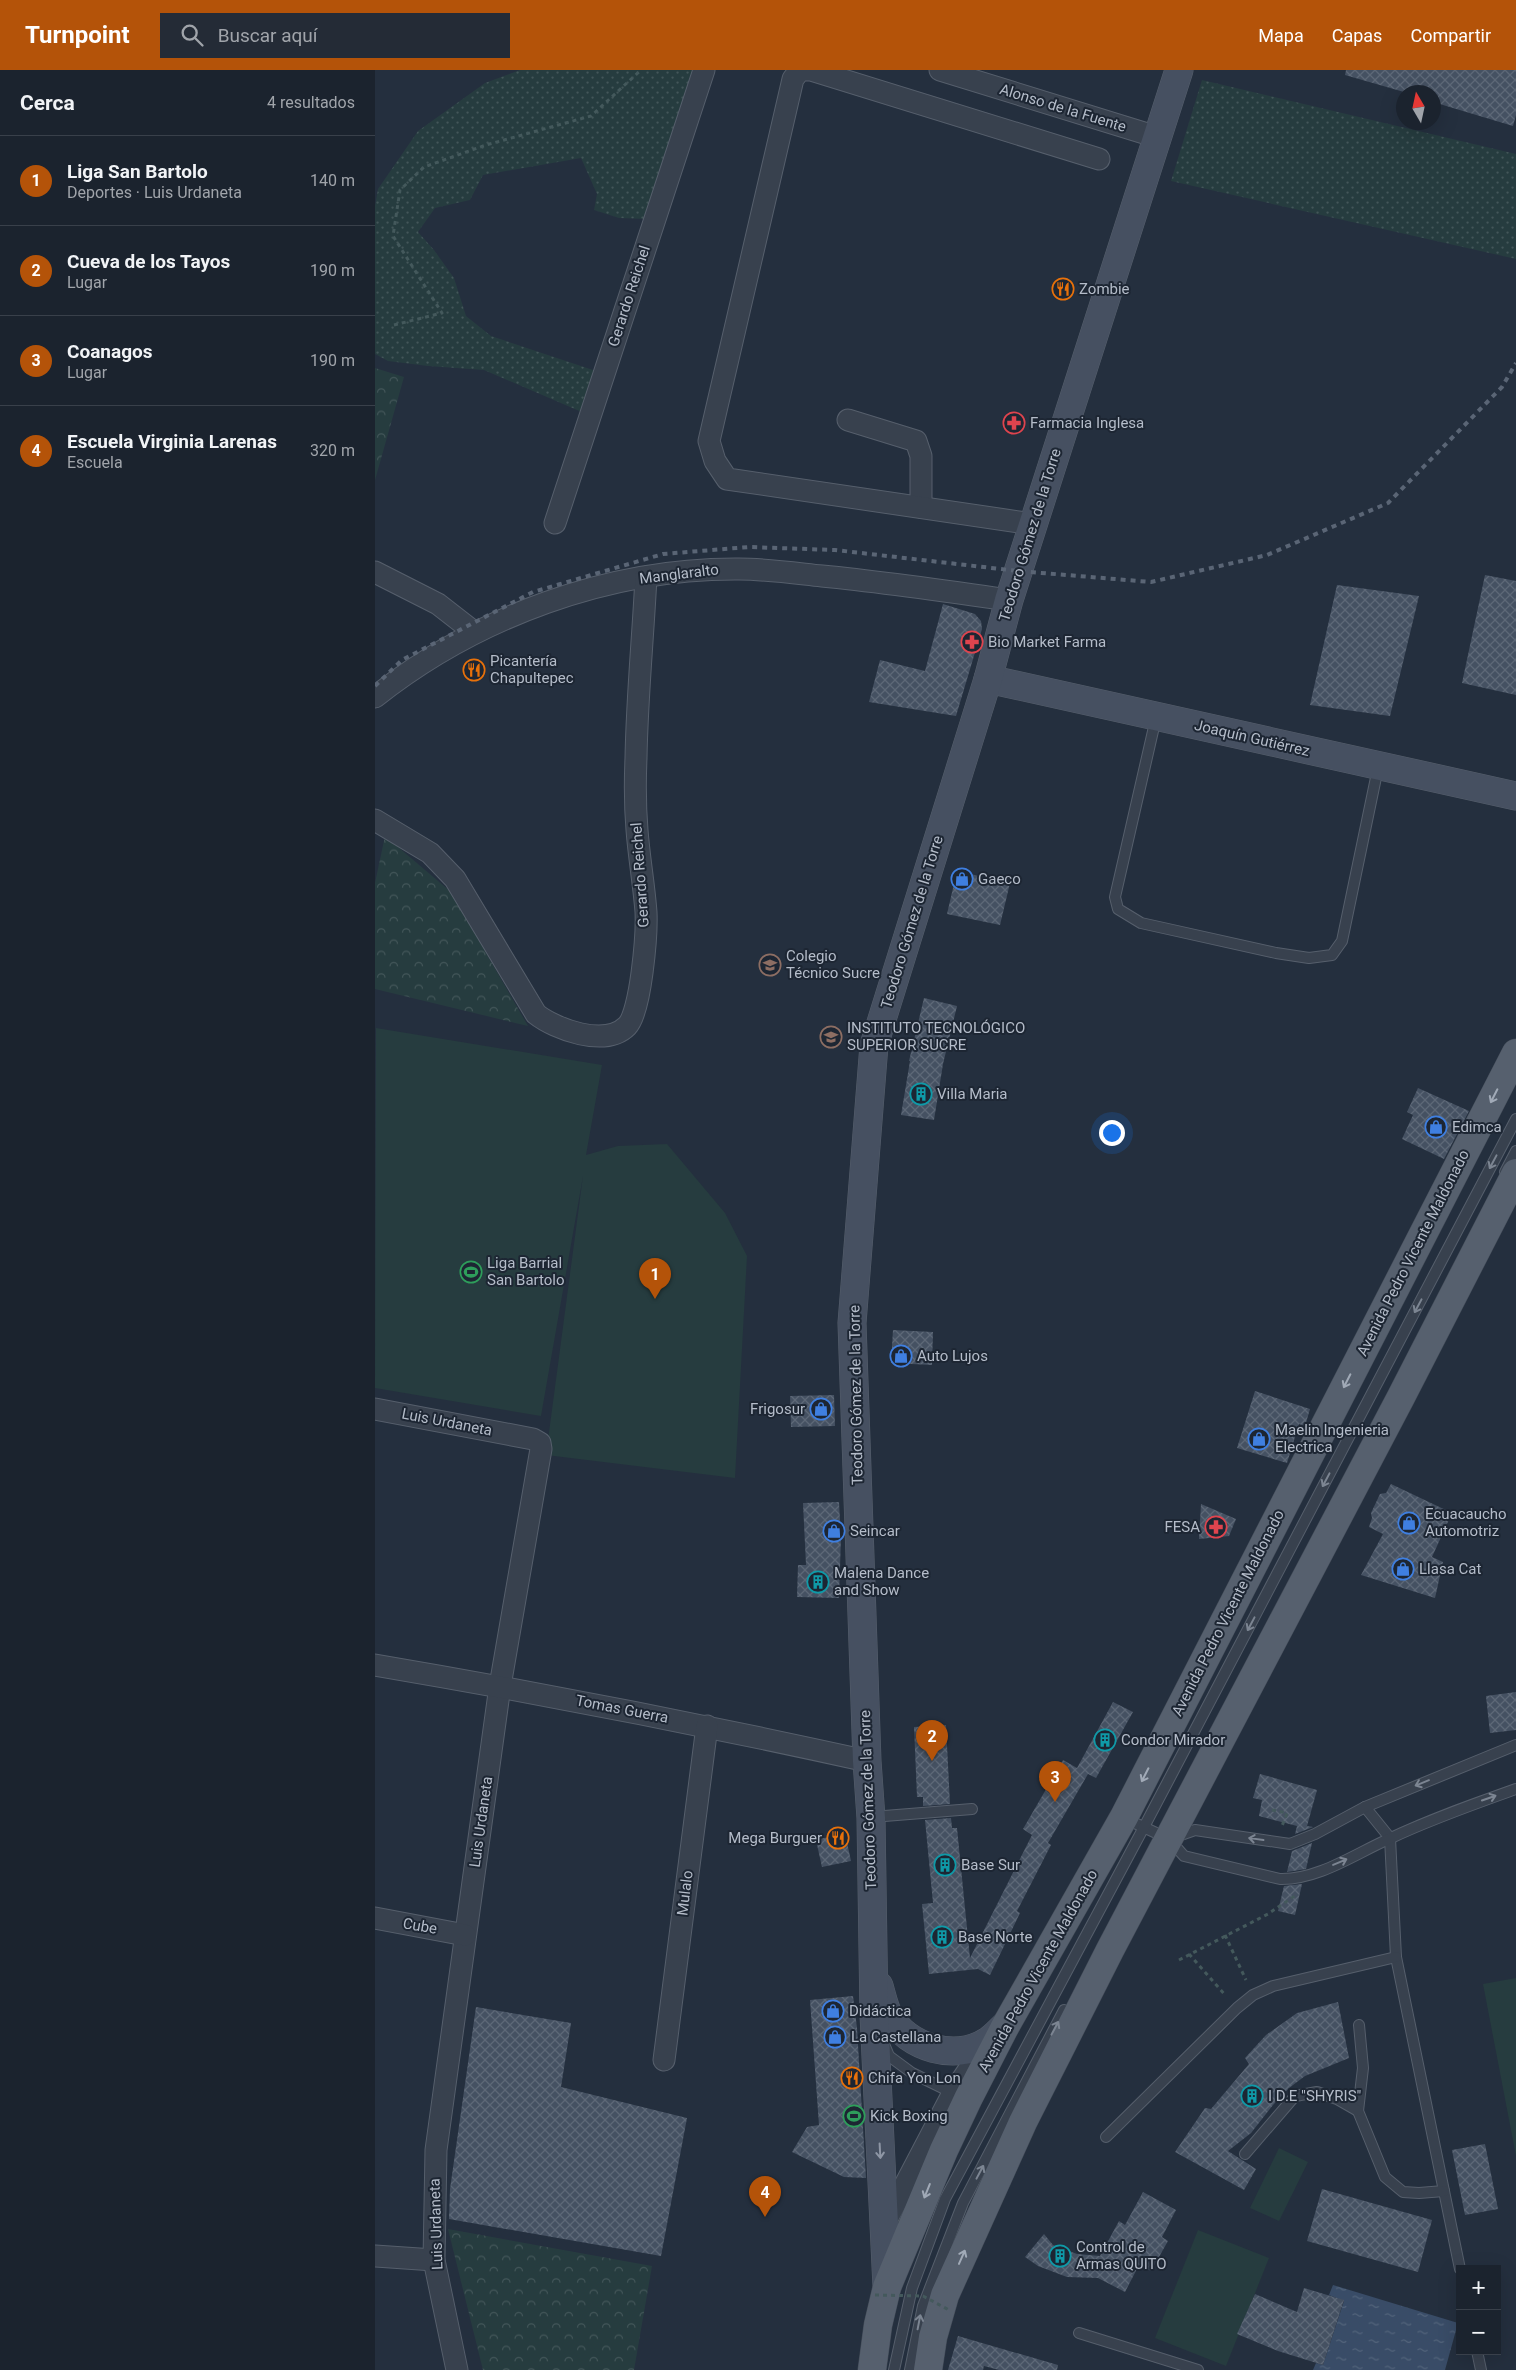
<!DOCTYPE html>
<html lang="es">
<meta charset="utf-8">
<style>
body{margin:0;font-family:Roboto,sans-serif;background:#242b36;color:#f1f3f6}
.controls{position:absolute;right:15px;bottom:15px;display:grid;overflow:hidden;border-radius:0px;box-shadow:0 5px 20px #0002}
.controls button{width:45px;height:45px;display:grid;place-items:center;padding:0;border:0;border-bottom:1px solid #39404a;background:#1b232e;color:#f1f3f6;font:25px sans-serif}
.compass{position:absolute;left:1021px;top:15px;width:45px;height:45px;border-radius:50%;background:#1b232e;box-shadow:0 5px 20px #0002;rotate:351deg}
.you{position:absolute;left:736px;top:1062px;width:18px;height:18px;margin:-12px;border:4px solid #fff;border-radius:50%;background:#1a73e8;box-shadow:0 0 0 8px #1a73e833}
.badge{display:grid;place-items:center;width:32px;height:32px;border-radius:50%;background:#b45309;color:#fff;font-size:16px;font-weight:700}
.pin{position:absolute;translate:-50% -41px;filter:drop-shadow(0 1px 2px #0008)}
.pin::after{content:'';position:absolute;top:26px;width:18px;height:15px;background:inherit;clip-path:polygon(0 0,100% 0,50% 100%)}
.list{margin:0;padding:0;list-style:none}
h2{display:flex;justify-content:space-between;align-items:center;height:65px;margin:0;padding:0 20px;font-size:21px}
h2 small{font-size:16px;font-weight:400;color:#a0a4aa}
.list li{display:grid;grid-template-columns:32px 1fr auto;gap:15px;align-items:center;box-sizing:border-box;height:90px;padding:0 20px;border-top:1px solid #39404a}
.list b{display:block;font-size:19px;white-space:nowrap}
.list p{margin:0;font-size:16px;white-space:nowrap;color:#a0a4aa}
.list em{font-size:16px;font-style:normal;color:#a0a4aa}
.icon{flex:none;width:28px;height:28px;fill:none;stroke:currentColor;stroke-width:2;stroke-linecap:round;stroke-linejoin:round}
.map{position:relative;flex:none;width:1141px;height:2300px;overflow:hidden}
header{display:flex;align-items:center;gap:30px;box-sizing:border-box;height:70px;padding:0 25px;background:#b45309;color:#fff}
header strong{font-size:24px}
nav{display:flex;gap:28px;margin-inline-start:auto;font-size:18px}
.search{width:350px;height:45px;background:#242b36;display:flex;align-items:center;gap:12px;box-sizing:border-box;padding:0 18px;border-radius:0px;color:#a0a4aa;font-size:19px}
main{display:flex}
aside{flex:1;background:#1b232e}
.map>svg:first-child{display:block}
.grass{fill:url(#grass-dots)}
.park{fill:url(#park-crowns)}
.pitch{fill:#263c3f}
.water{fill:url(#water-ripples)}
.building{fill:url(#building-cross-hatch)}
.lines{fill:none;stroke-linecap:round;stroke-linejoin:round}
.lane-casing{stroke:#565f6c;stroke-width:12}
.street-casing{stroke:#565f6c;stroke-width:23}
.secondary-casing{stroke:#565f6c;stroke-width:29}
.primary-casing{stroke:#414a57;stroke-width:29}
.path{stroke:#44595c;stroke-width:3;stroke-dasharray:4 4;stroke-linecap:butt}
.lane{stroke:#38414e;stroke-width:10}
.street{stroke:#38414e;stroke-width:21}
.secondary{stroke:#465061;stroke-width:28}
.primary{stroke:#56606e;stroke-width:28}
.rail{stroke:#5a6575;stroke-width:4;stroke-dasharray:5 5;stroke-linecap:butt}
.path-bridge{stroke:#44595c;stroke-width:3;stroke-dasharray:4 4;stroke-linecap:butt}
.oneway{stroke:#a1aab7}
.oneway2{stroke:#7c8592}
.oneway3{stroke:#8e96a5}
.labels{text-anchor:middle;stroke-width:4;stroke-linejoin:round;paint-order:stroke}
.street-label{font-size:15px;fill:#b4bcc9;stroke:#1d2633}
.poi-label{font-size:15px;fill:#b4bcc9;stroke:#1d2633;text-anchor:start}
</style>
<header>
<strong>Turnpoint</strong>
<div class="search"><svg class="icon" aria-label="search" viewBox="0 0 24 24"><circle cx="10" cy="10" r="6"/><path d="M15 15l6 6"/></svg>Buscar aquí</div>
<nav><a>Mapa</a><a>Capas</a><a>Compartir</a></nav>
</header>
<main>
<aside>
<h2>Cerca<small>4 resultados</small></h2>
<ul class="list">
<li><span class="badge">1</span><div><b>Liga San Bartolo</b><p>Deportes · Luis Urdaneta</p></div><em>140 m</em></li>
<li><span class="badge">2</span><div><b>Cueva de los Tayos</b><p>Lugar</p></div><em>190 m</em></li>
<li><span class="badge">3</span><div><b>Coanagos</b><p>Lugar</p></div><em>190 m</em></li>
<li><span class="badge">4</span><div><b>Escuela Virginia Larenas</b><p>Escuela</p></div><em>320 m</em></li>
</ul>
</aside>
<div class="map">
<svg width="1141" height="2300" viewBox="0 0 1141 2300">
<defs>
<pattern id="grass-dots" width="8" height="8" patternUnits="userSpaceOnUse" patternTransform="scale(1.25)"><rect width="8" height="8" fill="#263c3f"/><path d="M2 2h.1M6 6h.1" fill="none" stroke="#435659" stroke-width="1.8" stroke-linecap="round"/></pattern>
<pattern id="park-crowns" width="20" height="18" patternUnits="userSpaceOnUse" patternTransform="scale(1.25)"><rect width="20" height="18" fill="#263c3f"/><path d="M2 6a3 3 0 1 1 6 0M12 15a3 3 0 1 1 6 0" fill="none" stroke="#435659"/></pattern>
<pattern id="water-ripples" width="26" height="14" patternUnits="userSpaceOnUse" patternTransform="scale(1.25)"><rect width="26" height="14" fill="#394c67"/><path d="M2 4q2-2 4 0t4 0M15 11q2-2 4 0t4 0" fill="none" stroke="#53647b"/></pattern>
<pattern id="building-cross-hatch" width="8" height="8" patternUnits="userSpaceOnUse" patternTransform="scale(1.25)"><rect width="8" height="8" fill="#455162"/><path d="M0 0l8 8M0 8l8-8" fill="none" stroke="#5d6877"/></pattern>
</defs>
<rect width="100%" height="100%" fill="#242f3e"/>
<g class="grass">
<path d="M145,0H321L272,149L244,148L219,140L222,124L206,88L108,105L95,130L60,138L43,162L59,180L79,208L91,246L116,266L221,301L209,343L109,300L53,296L13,291L0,284V136L3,119L43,61L110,13Z"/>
<path d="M827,10L1141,84V189L796,111Z"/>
</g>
<g class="park">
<path d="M0,298L29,307L0,410Z"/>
<path d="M10,766L76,822L153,956L0,919V813Z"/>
<path d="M73,2159L277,2196L259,2300H108Z"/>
</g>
<g class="pitch">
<path d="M1,958L227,995L211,1085L243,1076L292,1074L350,1143L372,1186L360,1408L171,1385L208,1106L166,1346L0,1318Z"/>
<path d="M1141,1908V2086L1108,1914Z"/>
<path d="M904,2078L933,2092L904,2151L875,2138Z"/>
<path d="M823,2160L894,2188L851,2296L780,2268Z"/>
</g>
<path class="water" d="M958,2215L1083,2253L1070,2300H938L941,2293L948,2295L969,2231L954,2225Z"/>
<g class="building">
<path d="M971,0H1141V45L1138,56L1058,32V22H1029L970,5Z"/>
<path d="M1110,505L1141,511V625L1087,613Z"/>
<path d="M962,515L1044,526L1015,646L935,635Z"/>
<path d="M568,534L600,544L606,551L607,559L581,646L494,632L505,590L550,601Z"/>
<path d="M582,801L635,813L625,855L572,844Z"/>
<path d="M549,928L582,936L568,994L559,1050L526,1045L535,991H534Z"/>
<path d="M1043,1018L1094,1041L1069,1089L1027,1069L1038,1045L1032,1042Z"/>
<path d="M518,1260L558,1262L557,1295L516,1293Z"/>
<path d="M880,1321L935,1339L930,1356L924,1354L912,1393L862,1378Z"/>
<path d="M459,1325L460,1356L416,1357L415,1326Z"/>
<path d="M1016,1414L1077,1443L1057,1487L1068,1492L1060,1528L986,1505L1008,1464L994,1457L997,1448L996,1443L1005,1424L1011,1423Z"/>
<path d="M464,1432L466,1467L464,1528L422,1527L423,1495H431L428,1433Z"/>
<path d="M826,1434L861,1449L854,1466L824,1469Z"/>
<path d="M1141,1622V1660L1115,1663L1111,1626Z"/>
<path d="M738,1632L758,1642L721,1708L713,1704L673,1773L676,1775L642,1841L645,1843L615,1905L603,1899L554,1904L547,1834L558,1833L550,1750L576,1748L577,1758H582L595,1888L657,1765L648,1759L688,1690L702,1698Z"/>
<path d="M571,1655L575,1734L548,1736V1727H542L539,1657Z"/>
<path d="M885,1704L942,1720L932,1756L938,1757L920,1764L922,1756L884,1746L887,1730L878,1728Z"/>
<path d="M470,1763L476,1791L447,1797L441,1770Z"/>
<path d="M937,1773L931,1799L912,1802L917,1781Z"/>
<path d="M927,1814L920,1845L903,1841L909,1816Z"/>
<path d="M478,1926L482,1958L491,2108L469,2107L417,2082L432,2057L444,2055L435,1930Z"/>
<path d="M963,1932L974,1988L930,2006L914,2018L898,2035L876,2063L853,2081L881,2099L869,2120L800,2082L830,2038L836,2039L874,1994L870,1988L891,1965L922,1943Z"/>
<path d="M101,1937L196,1953L186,2017L312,2048L286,2186L74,2149L75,2119Z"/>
<path d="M1110,2074L1123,2139L1090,2145L1077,2080Z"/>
<path d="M947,2119L1057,2150L1043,2202L932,2171Z"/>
<path d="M768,2122L801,2140L787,2167L793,2171L776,2201L764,2195L750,2222L723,2208L692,2207L663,2196L650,2187L669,2164L678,2175L702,2184L725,2186L744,2151L750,2155Z"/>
<path d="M929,2218L969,2230L948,2295L903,2281L862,2264L880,2224L922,2242Z"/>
<path d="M583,2266L683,2295L682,2300H624L609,2296L608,2300H573Z"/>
</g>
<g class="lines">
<g class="lane-casing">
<g id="lane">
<path d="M781,648L740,827L743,839L766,853L901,883L934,888L957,885L967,871L1003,698"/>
<path d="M1130,1102L1141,1081"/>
<path d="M990,1737L1015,1768L1021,1887L1085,2199"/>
<path d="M497,1747L597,1739"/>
<path d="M749,1748L794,1769L809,1786L905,1809C944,1810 981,1783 1016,1768C1056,1749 1099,1734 1141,1719"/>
<path d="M800,1767L820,1760L915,1774L940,1764L990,1737L1141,1675"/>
<path d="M984,1955L988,1998L983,2041L1010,2107L1028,2122L1044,2123L1069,2121"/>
<path d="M509,1974L514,1986L537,2003L578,2023"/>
<path d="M731,2067L862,1938L878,1925L898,1916L1021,1887"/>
<path d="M870,2084L920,2026L942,2022L962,2029L983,2041"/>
<path d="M704,2263L823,2300"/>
<path d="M1102,2281L1106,2300"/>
<path d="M519,2300L537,2218L570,2129L769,1757L1141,1049"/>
<path d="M535,2300L548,2236L588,2133L689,1940"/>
</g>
</g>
<g class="street-casing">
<g id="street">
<path d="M565,0L782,67"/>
<path d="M473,350L541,371L546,386V437"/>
<path d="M180,453L329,0"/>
<path d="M658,454L352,409L340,391L334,371L418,9L425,0H436L724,89"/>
<path d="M0,502L63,534L99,562"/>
<path d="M0,627C101,547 234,498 364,499C391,499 419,503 447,506C509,512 571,521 634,530"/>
<path d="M0,750L55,783L80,809L161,944C180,959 230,978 252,956C266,942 272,864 271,842C269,815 264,787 262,760C260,736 260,711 261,688C262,628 268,567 271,507"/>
<path d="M0,1339L158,1369L165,1373L166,1379L125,1616L61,2080L59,2190L82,2300"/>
<path d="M0,1595C165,1623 329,1655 492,1691"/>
<path d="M0,1848L90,1865"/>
<path d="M289,1990L332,1656"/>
<path d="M509,2155L578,2023L605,1983"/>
<path d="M0,2186L59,2190"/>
</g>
</g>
<g class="secondary-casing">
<g id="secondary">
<path d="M613,609L1141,726"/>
<path d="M504,1916C507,1926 509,1937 514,1946C534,1978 580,1992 613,1971C620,1966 625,1960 631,1955"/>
<path d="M512,2217L499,1945L496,1748L492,1691L477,1253L499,975L613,609L634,530L804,0"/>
</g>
</g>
<g class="primary-casing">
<g id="primary">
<path d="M497,2300L503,2255L512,2217L569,2080L593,2029L631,1955L749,1747L1141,983"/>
<path d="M553,2300L558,2267L570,2225L648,2052L735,1880L1026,1327L1141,1103"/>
</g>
</g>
<g class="path">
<path d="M19,255L67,243L18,166L25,120L49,97L111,75L216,46L266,0"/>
<path d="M897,1740L912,1743L907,1756H909"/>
<path d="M850,1865L871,1910"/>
<path d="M814,1884L851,1926"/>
<path d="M804,1890L893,1844L921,1825"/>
</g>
<use href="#lane" class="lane"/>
<use href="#street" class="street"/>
<use href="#secondary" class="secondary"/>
<use href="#primary" class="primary"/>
<path class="rail" d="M0,616L27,590L158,522L288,484L374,477L460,480L643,501L776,512L892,485L1013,433L1127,317L1141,293"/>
<path class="path-bridge" d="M500,2225L548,2226L574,2240"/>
</g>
<defs><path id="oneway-shaft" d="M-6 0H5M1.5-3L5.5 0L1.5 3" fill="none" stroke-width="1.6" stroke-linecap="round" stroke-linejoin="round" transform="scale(1.25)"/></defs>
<g class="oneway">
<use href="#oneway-shaft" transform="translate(1119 1026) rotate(117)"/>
<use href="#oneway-shaft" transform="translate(972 1311) rotate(117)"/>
<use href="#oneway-shaft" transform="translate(770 1705) rotate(117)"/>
<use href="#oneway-shaft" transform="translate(552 2121) rotate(112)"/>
<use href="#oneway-shaft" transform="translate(587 2187) rotate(-66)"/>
</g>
<g class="oneway2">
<use href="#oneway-shaft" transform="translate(1118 1092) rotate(118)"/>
<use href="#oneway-shaft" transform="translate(1043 1236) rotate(118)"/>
<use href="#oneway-shaft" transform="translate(951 1410) rotate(118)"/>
<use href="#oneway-shaft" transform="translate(876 1554) rotate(118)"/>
<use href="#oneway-shaft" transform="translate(1047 1713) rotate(158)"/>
<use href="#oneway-shaft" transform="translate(1114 1728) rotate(-19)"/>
<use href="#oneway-shaft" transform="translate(881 1769) rotate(-172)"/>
<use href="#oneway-shaft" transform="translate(965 1792) rotate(-23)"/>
<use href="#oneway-shaft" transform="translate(680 1958) rotate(-62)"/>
<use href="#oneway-shaft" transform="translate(605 2102) rotate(-62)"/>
<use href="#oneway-shaft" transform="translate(544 2252) rotate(-79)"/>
</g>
<use class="oneway3" href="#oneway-shaft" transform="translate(505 2081) rotate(87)"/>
<defs>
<g id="restaurant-ring" transform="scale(1.125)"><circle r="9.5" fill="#1d2633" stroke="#e8710a" stroke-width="1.5"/><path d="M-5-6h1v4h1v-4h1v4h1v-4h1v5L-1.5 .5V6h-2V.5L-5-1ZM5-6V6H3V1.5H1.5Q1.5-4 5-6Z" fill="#e8710a"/></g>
<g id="pharmacy-ring" transform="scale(1.125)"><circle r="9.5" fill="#1d2633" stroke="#e0444e" stroke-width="1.5"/><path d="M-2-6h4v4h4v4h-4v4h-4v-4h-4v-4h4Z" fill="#e0444e"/></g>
<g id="shop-ring" transform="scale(1.125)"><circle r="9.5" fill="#1d2633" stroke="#3f7fe0" stroke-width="1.5"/><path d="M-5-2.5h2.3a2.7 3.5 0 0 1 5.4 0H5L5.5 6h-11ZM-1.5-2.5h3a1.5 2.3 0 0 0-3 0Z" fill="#3f7fe0"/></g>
<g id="school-ring" transform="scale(1.125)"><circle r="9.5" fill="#1d2633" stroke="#8d6e63" stroke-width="1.5"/><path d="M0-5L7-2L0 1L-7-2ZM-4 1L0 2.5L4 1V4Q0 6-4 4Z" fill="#8d6e63"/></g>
<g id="university-ring" transform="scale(1.125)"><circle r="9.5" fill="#1d2633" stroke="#8d6e63" stroke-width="1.5"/><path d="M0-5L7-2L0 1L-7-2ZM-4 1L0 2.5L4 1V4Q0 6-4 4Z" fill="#8d6e63"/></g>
<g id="building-ring" transform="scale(1.125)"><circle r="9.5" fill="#1d2633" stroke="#0f9aa8" stroke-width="1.5"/><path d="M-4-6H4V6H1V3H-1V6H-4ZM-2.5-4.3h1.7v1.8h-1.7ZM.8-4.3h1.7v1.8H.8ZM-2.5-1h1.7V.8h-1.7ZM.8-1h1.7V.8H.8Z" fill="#0f9aa8"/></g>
<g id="stadium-ring" transform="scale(1.125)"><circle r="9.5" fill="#1d2633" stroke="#2e9e5b" stroke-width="1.5"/><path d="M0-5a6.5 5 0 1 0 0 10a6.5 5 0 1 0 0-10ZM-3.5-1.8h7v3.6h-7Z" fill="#2e9e5b"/></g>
</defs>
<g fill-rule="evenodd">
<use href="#restaurant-ring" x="688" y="219"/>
<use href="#pharmacy-ring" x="639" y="353"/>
<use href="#pharmacy-ring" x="597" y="572"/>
<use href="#restaurant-ring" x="99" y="600"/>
<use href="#shop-ring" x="587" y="809"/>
<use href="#school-ring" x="395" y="895"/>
<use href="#university-ring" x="456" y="967"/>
<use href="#building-ring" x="546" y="1024"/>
<use href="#shop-ring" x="1061" y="1057"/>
<use href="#stadium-ring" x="96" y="1202"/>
<use href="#shop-ring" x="526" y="1286"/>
<use href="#shop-ring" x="446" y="1339"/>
<use href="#shop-ring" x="884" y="1369"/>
<use href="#shop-ring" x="1034" y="1453"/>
<use href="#pharmacy-ring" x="841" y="1457"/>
<use href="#shop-ring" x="459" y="1461"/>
<use href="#shop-ring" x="1028" y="1499"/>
<use href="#building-ring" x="443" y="1512"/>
<use href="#building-ring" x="730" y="1670"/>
<use href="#restaurant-ring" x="463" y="1768"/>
<use href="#building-ring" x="570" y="1795"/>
<use href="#building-ring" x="567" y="1867"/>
<use href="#shop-ring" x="458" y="1941"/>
<use href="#shop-ring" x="460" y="1967"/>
<use href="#restaurant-ring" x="477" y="2008"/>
<use href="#building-ring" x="877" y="2026"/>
<use href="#stadium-ring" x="479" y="2046"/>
<use href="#building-ring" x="685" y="2186"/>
</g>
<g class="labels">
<g class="street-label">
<text transform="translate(688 38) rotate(17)" y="5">Alonso de la Fuente</text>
<text transform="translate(254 226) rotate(-72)" y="5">Gerardo Reichel</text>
<text transform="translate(655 465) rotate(-73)" y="5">Teodoro Gómez de la Torre</text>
<text transform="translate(304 504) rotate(-7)" y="5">Manglaralto</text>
<text transform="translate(877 668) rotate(13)" y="5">Joaquín Gutiérrez</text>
<text transform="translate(265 805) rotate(-94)" y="5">Gerardo Reichel</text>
<text transform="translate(537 852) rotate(-73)" y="5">Teodoro Gómez de la Torre</text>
<text transform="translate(1038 1183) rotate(-63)" y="5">Avenida Pedro Vicente Maldonado</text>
<text transform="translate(481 1325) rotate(-91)" y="5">Teodoro Gómez de la Torre</text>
<text transform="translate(72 1352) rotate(11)" y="5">Luis Urdaneta</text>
<text transform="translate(853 1543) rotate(-63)" y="5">Avenida Pedro Vicente Maldonado</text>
<text transform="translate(247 1639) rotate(11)" y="5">Tomas Guerra</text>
<text transform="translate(493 1730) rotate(-92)" y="5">Teodoro Gómez de la Torre</text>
<text transform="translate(106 1752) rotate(-82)" y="5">Luis Urdaneta</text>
<text transform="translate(310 1823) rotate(-83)" y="5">Mulalo</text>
<text transform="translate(45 1856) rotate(10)" y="5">Cube</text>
<text transform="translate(663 1901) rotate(-61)" y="5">Avenida Pedro Vicente Maldonado</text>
<text transform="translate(61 2154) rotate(-92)" y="5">Luis Urdaneta</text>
</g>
<g class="poi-label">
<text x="704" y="224">Zombie</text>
<text x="655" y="358">Farmacia Inglesa</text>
<text x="613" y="577">Bio Market Farma</text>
<text x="115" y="596">Picantería<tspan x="115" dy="17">Chapultepec</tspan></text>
<text x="603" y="814">Gaeco</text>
<text x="411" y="891">Colegio<tspan x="411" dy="17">Técnico Sucre</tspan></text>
<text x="472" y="963">INSTITUTO TECNOLÓGICO<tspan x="472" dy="17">SUPERIOR SUCRE</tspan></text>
<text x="562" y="1029">Villa Maria</text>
<text x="1077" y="1062">Edimca</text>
<text x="112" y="1198">Liga Barrial<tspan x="112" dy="17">San Bartolo</tspan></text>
<text x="542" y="1291">Auto Lujos</text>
<text x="430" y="1344" text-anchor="end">Frigosur</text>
<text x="900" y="1365">Maelin Ingenieria<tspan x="900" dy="17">Electrica</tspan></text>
<text x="1050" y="1449">Ecuacaucho<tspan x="1050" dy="17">Automotriz</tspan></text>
<text x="825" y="1462" text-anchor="end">FESA</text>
<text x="475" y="1466">Seincar</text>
<text x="1044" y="1504">Llasa Cat</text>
<text x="459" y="1508">Malena Dance<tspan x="459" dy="17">and Show</tspan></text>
<text x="746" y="1675">Condor Mirador</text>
<text x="447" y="1773" text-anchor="end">Mega Burguer</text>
<text x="586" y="1800">Base Sur</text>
<text x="583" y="1872">Base Norte</text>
<text x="474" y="1946">Didáctica</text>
<text x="476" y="1972">La Castellana</text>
<text x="493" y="2013">Chifa Yon Lon</text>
<text x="893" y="2031">I D.E "SHYRIS"</text>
<text x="495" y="2051">Kick Boxing</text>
<text x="701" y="2182">Control de<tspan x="701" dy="17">Armas QUITO</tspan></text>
</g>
</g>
</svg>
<div class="controls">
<button>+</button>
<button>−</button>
</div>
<svg class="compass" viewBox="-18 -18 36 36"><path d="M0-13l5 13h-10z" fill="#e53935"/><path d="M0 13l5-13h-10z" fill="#a0a4aa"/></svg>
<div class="you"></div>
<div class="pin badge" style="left:280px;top:1229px">1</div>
<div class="pin badge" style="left:557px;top:1691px">2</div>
<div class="pin badge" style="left:680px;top:1732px">3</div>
<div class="pin badge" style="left:390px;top:2147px">4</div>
</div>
</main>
